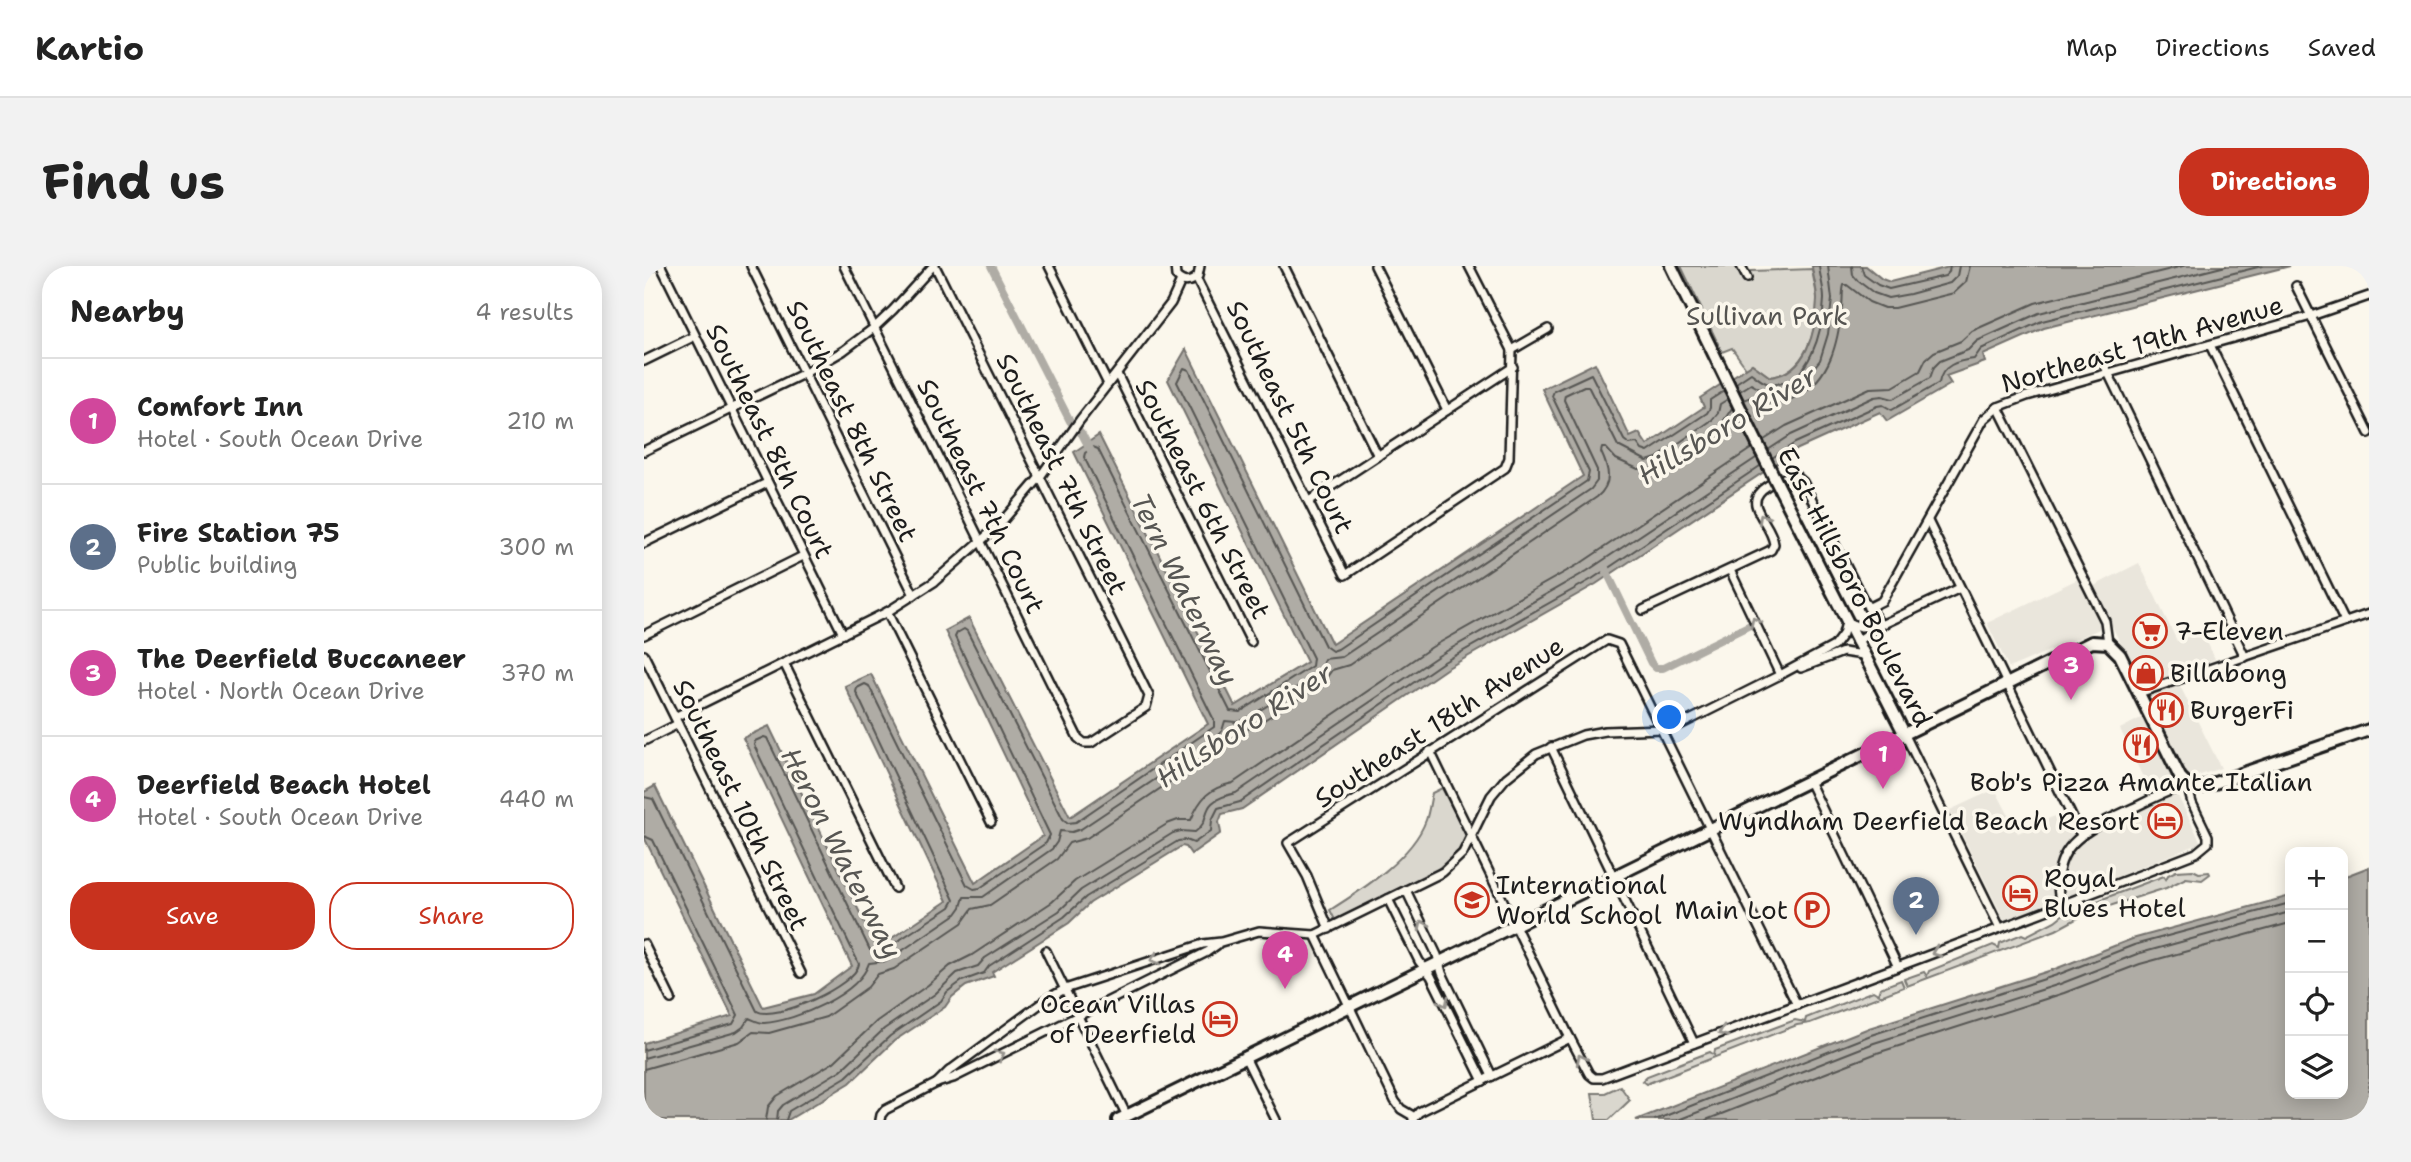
<!DOCTYPE html>
<meta charset="utf-8">
<style>
body{margin:0;font-family:"Shantell Sans",sans-serif;background:#f2f2f2;color:#222}
.controls{position:absolute;right:21px;bottom:21px;display:grid;overflow:hidden;border-radius:14px;box-shadow:0 4px 18px #0003}
.controls button{width:63px;height:63px;display:grid;place-items:center;padding:0;border:0;border-bottom:2px solid #e0e0e0;background:#fff;color:#222;font:35px sans-serif}
.you{position:absolute;left:1026px;top:452px;width:24px;height:24px;margin:-18px;border:5px solid #fff;border-radius:50%;background:#1a73e8;box-shadow:0 0 0 10px #1a73e833}
.badge{display:grid;place-items:center;width:46px;height:46px;border-radius:50%;background:#c8321e;color:#fff;font-size:23px;font-weight:700}
.pin{position:absolute;translate:-50% -58px;filter:drop-shadow(0 2px 4px #0008)}
.pin::after{content:'';position:absolute;top:37px;width:24px;height:21px;background:inherit;clip-path:polygon(0 0,100% 0,50% 100%)}
.list{margin:0;padding:0;list-style:none}
h2{display:flex;justify-content:space-between;align-items:center;height:91px;margin:0;padding:0 28px;font-size:30px}
h2 small{font-size:23px;font-weight:400;color:#767676}
.list li{display:grid;grid-template-columns:46px 1fr auto;gap:21px;align-items:center;box-sizing:border-box;height:126px;padding:0 28px;border-top:2px solid #e0e0e0}
.list b{display:block;font-size:26px;white-space:nowrap}
.list p{margin:0;font-size:23px;white-space:nowrap;color:#767676}
.list em{font-size:23px;font-style:normal;color:#767676}
.actions{display:flex;gap:14px;padding:21px 28px}
.actions a{flex:1;padding:16px 0;border:2px solid #c8321e;border-radius:28px;text-align:center;font-size:24px;color:#c8321e}
.actions .main{background:#c8321e;color:#fff}
.icon{flex:none;width:38px;height:38px;fill:none;stroke:currentColor;stroke-width:2;stroke-linecap:round;stroke-linejoin:round}
.map{position:relative;flex:none;width:1725px;height:854px;overflow:hidden;border-radius:28px}
header{display:flex;align-items:center;gap:42px;box-sizing:border-box;height:98px;padding:0 35px;background:#fff;border-bottom:2px solid #e0e0e0}
header strong{font-size:33px}
nav{display:flex;gap:38px;margin-inline-start:auto;font-size:24px}
.intro{display:flex;align-items:center;justify-content:space-between;box-sizing:border-box;height:168px;padding:0 42px}
h1{margin:0;font-size:49px}
.button{padding:18px 32px;border-radius:28px;background:#c8321e;color:#fff;font-size:24px;font-weight:700}
main{display:flex;gap:42px;padding:0 42px}
aside{flex:1;background:#fff;border-radius:28px;box-shadow:0 4px 18px #0003}
.map>svg:first-child{display:block}
.built{fill:#eae6dc}
.green{fill:#dad7ce;stroke:#7b7a75;stroke-width:2}
.water{fill:#afaca5;stroke:#74726e;stroke-width:2}
.lines{fill:none;stroke-linecap:round;stroke-linejoin:round}
.shore{stroke:#575653;stroke-width:2}
.canal{stroke:#afaca5;stroke-width:8}
.street-casing{stroke:#1c1c1c;stroke-width:12}
.secondary-casing{stroke:#1c1c1c;stroke-width:16}
.street{stroke:#fbf7ec;stroke-width:7}
.secondary{stroke:#fbf7ec;stroke-width:10}
.secondary-bridge-casing{stroke:#1c1c1c;stroke-width:16;stroke-linecap:butt}
.secondary-bridge{stroke:#fbf7ec;stroke-width:10}
.oneway{stroke:#97948e}
.labels{text-anchor:middle;stroke-width:7;stroke-linejoin:round;paint-order:stroke}
.park-label{font-size:26px;fill:#555451;stroke:#fbf7ec}
.street-label{font-size:26px;fill:#1c1c1c;stroke:#fbf7ec}
.poi-label{font-size:26px;fill:#1c1c1c;stroke:#fbf7ec;text-anchor:start}
.water-label{font-size:28px;font-style:italic;fill:#575653;stroke:#fbf7ec}
</style>
<header>
<strong>Kartio</strong>
<nav><a>Map</a><a>Directions</a><a>Saved</a></nav>
</header>
<div class="intro"><h1>Find us</h1><a class="button">Directions</a></div>
<main>
<aside>
<h2>Nearby<small>4 results</small></h2>
<ul class="list">
<li><span class="badge" style="background:#d1479c">1</span><div><b>Comfort Inn</b><p>Hotel · South Ocean Drive</p></div><em>210 m</em></li>
<li><span class="badge" style="background:#5c6f8a">2</span><div><b>Fire Station 75</b><p>Public building</p></div><em>300 m</em></li>
<li><span class="badge" style="background:#d1479c">3</span><div><b>The Deerfield Buccaneer</b><p>Hotel · North Ocean Drive</p></div><em>370 m</em></li>
<li><span class="badge" style="background:#d1479c">4</span><div><b>Deerfield Beach Hotel</b><p>Hotel · South Ocean Drive</p></div><em>440 m</em></li>
</ul>
<div class="actions"><a class="main">Save</a><a>Share</a></div>
</aside>
<div class="map">
<svg width="1725" height="854" viewBox="0 0 1725 854">
<rect width="100%" height="100%" fill="#fbf7ec"/>
<filter id="ink" filterUnits="userSpaceOnUse"><feTurbulence type="fractalNoise" baseFrequency=".0143" numOctaves="2"/><feDisplacementMap in="SourceGraphic" scale="14" xChannelSelector="R" yChannelSelector="G"/><feConvolveMatrix kernelMatrix="1 2 1 2 8 2 1 2 1" color-interpolation-filters="sRGB"/></filter>
<g filter="url(#ink)">
<g class="built">
<path d="M1495,297L1533,375L1558,365L1571,393L1530,408L1577,502L1506,526L1476,463L1510,445L1467,358L1365,402L1343,357L1434,313L1440,325Z"/>
<path d="M1351,523L1374,567L1421,545L1437,574L1532,526L1557,577L1361,656L1306,544Z"/>
</g>
<g class="green">
<path d="M1037,0H1093L1098,9L1107,5L1168,3C1169,12 1172,22 1173,31C1174,63 1162,107 1126,111L1108,98L1102,102L1088,82L1078,86Z"/>
<path d="M798,522L821,567L822,572L815,584L793,604L691,654L686,644C718,624 769,591 782,554C785,546 786,536 788,527Z"/>
<path d="M1549,604L1555,607L1565,606L1566,608L1558,614L1542,612L1522,622L1456,643H1450L1445,638L1520,610L1522,613L1524,609L1532,605Z"/>
<path d="M1431,644L1434,652L1412,664L1263,720L1260,713L1280,706L1283,710L1285,705L1349,679L1355,682L1356,677L1378,668L1382,670L1411,655L1421,647L1426,650V646Z"/>
<path d="M1257,714L1260,721L1166,757L1153,759L1002,818L998,815L1003,810L1066,786L1070,789L1071,784L1151,754L1161,756L1162,752L1229,725L1234,728L1236,722Z"/>
<path d="M976,820L986,834L965,854H952L948,827H961Z"/>
</g>
<g class="water">
<path d="M1168,0H1222L1238,13L1246,16L1309,0H1646L1400,62L1339,89L1341,96L1302,110L1307,118L1243,155L1236,146L1154,183L952,318L802,403L598,543L578,548L575,556L577,567L547,588L542,581L538,580L446,637L425,657L348,706L350,710L322,720L308,731L301,741L250,775L206,817L144,854H0V777L88,750L0,571V526L11,520L119,741L170,728L208,700L99,472L125,460L233,682L303,635L201,420L227,408L331,617L399,570L301,365L325,352L426,551L564,458L430,186L455,169L591,440L663,396L524,114L542,83L688,378L939,210L898,123L951,97L986,171L995,167L1003,179L1060,141L1056,132L1108,98L1126,111C1163,107 1172,65 1173,33C1173,22 1169,11 1168,0Z"/>
<path d="M1725,601V854H992L1225,762L1411,703L1488,673L1646,630V828H1699V611Z"/>
</g>
<g class="lines">
<g class="shore">
<path d="M1208,0L1209,9L1214,15L1230,27L1244,32L1266,28L1306,17L1313,10L1315,0"/>
<path d="M1217,0L1220,9L1234,19L1245,23L1301,10L1305,6L1306,0"/>
<path d="M1092,117L1107,107C1113,111 1120,118 1126,118C1166,122 1179,62 1180,33C1180,22 1176,11 1175,0"/>
<path d="M1096,125L1107,118L1123,127L1142,125L1160,114L1176,94L1184,68L1188,33L1184,0"/>
<path d="M1100,134L1107,131C1122,139 1138,139 1154,130C1187,111 1194,76 1198,41C1199,33 1198,26 1200,19H1203L1225,36L1240,42H1250L1310,27L1322,16L1326,0"/>
<path d="M1120,174L1142,160L1226,122L1249,121L1276,105L1282,93L1290,86L1317,75L1328,65L1391,37L1539,0"/>
<path d="M1124,184L1147,169L1230,131L1238,130L1249,133L1286,112L1290,101L1296,95L1324,84L1333,75L1395,47L1582,0"/>
<path d="M1128,192L1151,177L1233,140L1239,139L1248,144L1295,117C1298,99 1313,95 1330,93L1337,83L1398,55L1618,0"/>
<path d="M0,531L9,533L113,745C131,756 212,719 215,698L110,479L111,475L120,471L123,472L226,684L234,688L306,641L310,634L212,426L213,422L221,418L225,420L323,619L330,623L336,622L402,577L406,569L311,371L313,367L320,363L323,365L419,553L424,557L432,556L570,461V454L440,191L441,187L449,181L454,183L586,445L596,446L668,400L669,392L533,116L540,102L545,104L681,380L688,385L694,383L943,215L945,206L908,130L910,125L947,108L980,174L985,178L993,177L998,184L1004,186L1063,147L1066,142V134L1080,125"/>
<path d="M0,570L9,574L94,749L89,758L0,784"/>
<path d="M0,792L92,766L99,761L105,752C110,754 115,757 120,757C152,755 215,728 225,697L243,695L312,648L317,641L320,631H339L408,583L413,576L416,565L428,566L437,563L573,472L578,465L581,455L592,456L600,454L670,411L676,404L680,393L698,391L947,223L953,215V204L920,134L921,129L940,120H944L974,180L1003,195L1013,192L1068,154L1074,147L1076,138L1084,133"/>
<path d="M0,803L95,776L109,766L125,767L182,751L224,721L234,708L250,703L318,657L328,643L346,639L413,593L425,577L443,572L579,480L589,467L607,462L677,419L688,404L705,399L953,231C969,217 965,203 957,186L958,182H962L972,193L994,203H1013L1075,162L1088,142"/>
<path d="M122,854L124,841L133,830L190,796L233,755L284,719L306,700L328,689L408,636L431,615L523,558L534,554H547C556,532 565,522 589,517L788,381L937,297L1108,182"/>
<path d="M133,854L134,845L139,839L197,804L240,763L291,728L313,707L334,700L341,692L415,645L437,624L529,567L537,565L551,566C571,552 550,536 592,527L794,390L943,305L1112,192"/>
<path d="M142,854L145,845L202,811L246,770L297,735L303,726L318,715L340,707L345,700L420,651L442,631L534,575L542,574L550,577L567,565L568,554L574,542L596,536L798,397L948,313L1116,200"/>
<path d="M1011,854L1227,769L1413,709L1490,679L1646,637"/>
<path d="M1034,854L1230,777L1416,718L1493,688L1646,646"/>
<path d="M1062,854L1233,787L1420,727L1496,698L1646,657"/>
</g>
<g class="canal">
<path d="M347,0L426,155L438,168L447,185"/>
<path d="M960,300L1007,397L1012,402H1019L1104,360"/>
</g>
<g class="street-casing">
<g id="street">
<path d="M17,0L199,368"/>
<path d="M107,0L270,329"/>
<path d="M200,0L434,472L440,477H447L502,441L505,430L291,0"/>
<path d="M405,0L464,118"/>
<path d="M531,0L532,10C539,18 547,17 554,10L556,0"/>
<path d="M640,0L734,190"/>
<path d="M731,0L803,144"/>
<path d="M1097,0L1103,12"/>
<path d="M0,4L8,0"/>
<path d="M552,12L701,309L861,202L865,192L868,84L825,0"/>
<path d="M1652,20L1725,167"/>
<path d="M1566,79L1701,356"/>
<path d="M868,84L904,63"/>
<path d="M1457,92L1601,391"/>
<path d="M0,95L51,70"/>
<path d="M473,108L607,376"/>
<path d="M1354,141L1461,355L1464,377"/>
<path d="M0,185L161,107L199,85L231,61L249,44L289,0"/>
<path d="M665,235L869,101"/>
<path d="M1284,255L1437,569"/>
<path d="M0,277L123,217"/>
<path d="M1086,304L1136,409"/>
<path d="M1224,342L1238,335L1340,153L1354,141L1383,130L1667,50L1725,30"/>
<path d="M999,344L1127,284L1130,278C1128,264 1118,255 1113,242C1105,223 1137,212 1151,209L1159,216L1220,335L1237,359"/>
<path d="M243,346L347,556"/>
<path d="M0,369L159,290"/>
<path d="M1212,376L1237,359L1316,322"/>
<path d="M0,389L157,707"/>
<path d="M140,397L251,622"/>
<path d="M1157,402L1199,386L1219,389"/>
<path d="M1495,427L1725,348"/>
<path d="M31,451L243,346L290,316L356,258L396,211L436,154L527,37L537,15"/>
<path d="M1260,467L1356,662"/>
<path d="M0,475L34,458"/>
<path d="M907,481L1050,777"/>
<path d="M786,485L923,766L945,808L950,812H958C1156,737 1355,664 1552,587L1564,577V570L1548,537L1543,519C1524,524 1506,534 1489,542C1444,563 1402,579 1417,639"/>
<path d="M1165,515L1254,701"/>
<path d="M762,624L793,689L798,707L848,810"/>
<path d="M744,633L775,695L787,710L839,815"/>
<path d="M685,663L663,610L644,577L963,374L975,378L1153,739"/>
<path d="M671,669L751,835L757,843L769,850"/>
<path d="M0,678L27,733"/>
<path d="M402,685L483,850"/>
<path d="M601,791L632,854"/>
<path d="M293,817L305,805L403,733L421,723L559,678L577,676L615,665L671,669L799,606L819,587L847,530L862,512L892,488L939,469L961,465L1019,463L1038,458L1136,409L1190,380L1199,368L1202,356L1217,361L1237,359"/>
<path d="M769,853L775,846L926,772"/>
<path d="M236,854L237,849L241,844L293,817L309,812L563,686L573,679"/>
</g>
</g>
<g class="secondary-casing">
<g id="secondary">
<path d="M1027,0L1117,185"/>
<path d="M1137,225L1260,467"/>
<path d="M474,854L1448,376L1464,377L1476,389L1536,511C1544,520 1550,523 1562,520L1725,464"/>
</g>
</g>
<use href="#street" class="street"/>
<use href="#secondary" class="secondary"/>
<g class="secondary-bridge-casing">
<path id="secondary-bridge" d="M1117,185L1137,225"/>
</g>
<use href="#secondary-bridge" class="secondary-bridge"/>
</g>
<defs><path id="oneway-chevron" d="M-2-3.5L2.5 0L-2 3.5" fill="none" stroke-width="1.6" stroke-linecap="round" stroke-linejoin="round" transform="scale(1.75)"/></defs>
<g class="oneway">
<use href="#oneway-chevron" transform="translate(1119 252) rotate(-119)"/>
<use href="#oneway-chevron" transform="translate(1111 356) rotate(-116)"/>
<use href="#oneway-chevron" transform="translate(779 659) rotate(-116)"/>
<use href="#oneway-chevron" transform="translate(1292 686) rotate(159)"/>
<use href="#oneway-chevron" transform="translate(511 693) rotate(163)"/>
<use href="#oneway-chevron" transform="translate(800 736) rotate(64)"/>
<use href="#oneway-chevron" transform="translate(1079 766) rotate(159)"/>
<use href="#oneway-chevron" transform="translate(356 789) rotate(-26)"/>
<use href="#oneway-chevron" transform="translate(937 793) rotate(-117)"/>
</g>
</g>
<defs>
<g id="supermarket-ring" transform="scale(1.75)"><circle r="9.5" fill="#fbf7ec" stroke="#c8321e" stroke-width="1.5"/><path d="M-6-5.5h2.5l.6 2H6L4.5 2H-2.5L-4.4-4H-6ZM-1.5 3.2a1.3 1.3 0 1 0 .1 0ZM3 3.2a1.3 1.3 0 1 0 .1 0Z" fill="#c8321e"/></g>
<g id="shop-ring" transform="scale(1.75)"><circle r="9.5" fill="#fbf7ec" stroke="#c8321e" stroke-width="1.5"/><path d="M-5-2.5h2.3a2.7 3.5 0 0 1 5.4 0H5L5.5 6h-11ZM-1.5-2.5h3a1.5 2.3 0 0 0-3 0Z" fill="#c8321e"/></g>
<g id="restaurant-ring" transform="scale(1.75)"><circle r="9.5" fill="#fbf7ec" stroke="#c8321e" stroke-width="1.5"/><path d="M-5-6h1v4h1v-4h1v4h1v-4h1v5L-1.5 .5V6h-2V.5L-5-1ZM5-6V6H3V1.5H1.5Q1.5-4 5-6Z" fill="#c8321e"/></g>
<g id="hotel-ring" transform="scale(1.75)"><circle r="9.5" fill="#fbf7ec" stroke="#c8321e" stroke-width="1.5"/><path d="M-6-4.5h1.5V1H6V5H4.5V3h-9V5H-6ZM-4 0a1.8 1.8 0 1 1 3.6 0ZM.5 0V-2.5h3Q6-2.5 6 0Z" fill="#c8321e"/></g>
<g id="school-ring" transform="scale(1.75)"><circle r="9.5" fill="#fbf7ec" stroke="#c8321e" stroke-width="1.5"/><path d="M0-5L7-2L0 1L-7-2ZM-4 1L0 2.5L4 1V4Q0 6-4 4Z" fill="#c8321e"/></g>
<g id="parking-ring" transform="scale(1.75)"><circle r="9.5" fill="#fbf7ec" stroke="#c8321e" stroke-width="1.5"/><path d="M-3.5-5.5H1a3.5 3.5 0 0 1 0 7H-1V5.5H-3.5ZM-1-3.4V-.6H.8a1.4 1.4 0 0 0 0-2.8Z" fill="#c8321e"/></g>
</defs>
<g fill-rule="evenodd">
<use href="#supermarket-ring" x="1506" y="365"/>
<use href="#shop-ring" x="1502" y="407"/>
<use href="#restaurant-ring" x="1522" y="444"/>
<use href="#restaurant-ring" x="1497" y="479"/>
<use href="#hotel-ring" x="1521" y="555"/>
<use href="#hotel-ring" x="1376" y="627"/>
<use href="#school-ring" x="828" y="634"/>
<use href="#parking-ring" x="1168" y="644"/>
<use href="#hotel-ring" x="576" y="753"/>
</g>
<g class="labels">
<g class="park-label">
<text x="1123" y="59">Sullivan Park</text>
</g>
<g class="street-label">
<text transform="translate(1498 78) rotate(-16)" y="9">Northeast 19th Avenue</text>
<text transform="translate(646 151) rotate(64)" y="9">Southeast 5th Court</text>
<text transform="translate(208 155) rotate(64)" y="9">Southeast 8th Street</text>
<text transform="translate(126 175) rotate(64)" y="9">Southeast 8th Court</text>
<text transform="translate(418 208) rotate(64)" y="9">Southeast 7th Street</text>
<text transform="translate(337 230) rotate(64)" y="9">Southeast 7th Court</text>
<text transform="translate(559 233) rotate(63)" y="9">Southeast 6th Street</text>
<text transform="translate(1211 321) rotate(63)" y="9">East Hillsboro Boulevard</text>
<text transform="translate(795 456) rotate(-33)" y="9">Southeast 18th Avenue</text>
<text transform="translate(97 539) rotate(64)" y="9">Southeast 10th Street</text>
</g>
<g class="poi-label">
<text x="1530" y="374">7-Eleven</text>
<text x="1526" y="416">Billabong</text>
<text x="1546" y="453">BurgerFi</text>
<text x="1497" y="525" text-anchor="middle">Bob's Pizza Amante Italian</text>
<text x="1496" y="564" text-anchor="end">Wyndham Deerfield Beach Resort</text>
<text x="1400" y="621">Royal<tspan x="1400" dy="30">Blues Hotel</tspan></text>
<text x="852" y="628">International<tspan x="852" dy="30">World School</tspan></text>
<text x="1144" y="653" text-anchor="end">Main Lot</text>
<text x="552" y="747" text-anchor="end">Ocean Villas<tspan x="552" dy="30">of Deerfield</tspan></text>
</g>
<g class="water-label">
<text transform="translate(1083 159) rotate(-31)" y="10">Hillsboro River</text>
<text transform="translate(541 323) rotate(64)" y="10">Tern Waterway</text>
<text transform="translate(600 459) rotate(-33)" y="10">Hillsboro River</text>
<text transform="translate(198 587) rotate(63)" y="10">Heron Waterway</text>
</g>
</g>
</svg>
<div class="controls">
<button>+</button>
<button>−</button>
<button><svg class="icon" aria-label="locate" viewBox="0 0 24 24"><circle cx="12" cy="12" r="6"/><path d="M12 2v4M12 18v4M2 12h4M18 12h4"/></svg></button>
<button><svg class="icon" aria-label="layers" viewBox="0 0 24 24"><path d="M12 4l9 5-9 5-9-5zM3 14l9 5 9-5"/></svg></button>
</div>
<div class="you"></div>
<div class="pin badge" style="left:1239px;top:523px;background:#d1479c">1</div>
<div class="pin badge" style="left:1272px;top:669px;background:#5c6f8a">2</div>
<div class="pin badge" style="left:1427px;top:434px;background:#d1479c">3</div>
<div class="pin badge" style="left:641px;top:723px;background:#d1479c">4</div>
</div>
</main>
